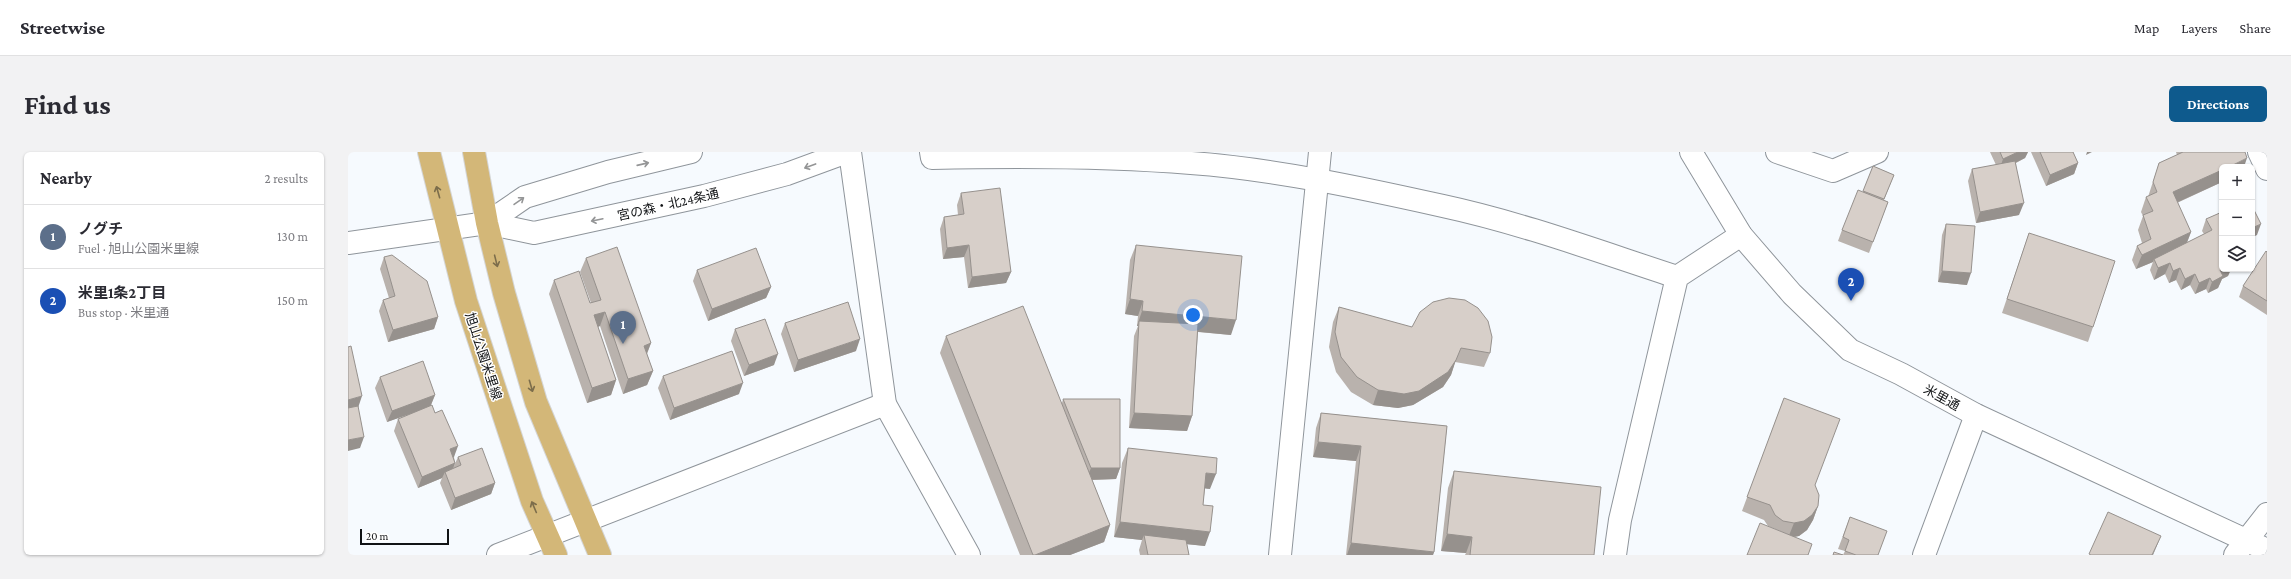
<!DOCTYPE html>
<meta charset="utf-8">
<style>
body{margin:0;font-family:"Crimson Pro","Noto Sans JP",serif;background:#f2f2f3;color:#2b2b33}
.controls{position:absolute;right:12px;top:12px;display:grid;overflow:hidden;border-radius:6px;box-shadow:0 1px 3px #0004}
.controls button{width:36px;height:36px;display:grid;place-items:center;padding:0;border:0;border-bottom:1px solid #e1e1e2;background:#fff;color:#2b2b33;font:20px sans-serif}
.scale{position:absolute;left:12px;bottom:10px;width:89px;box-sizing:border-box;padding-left:4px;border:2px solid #111315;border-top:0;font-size:11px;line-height:14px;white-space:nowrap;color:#111315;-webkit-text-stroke:3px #fff;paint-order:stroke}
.you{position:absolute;left:845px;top:163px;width:14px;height:14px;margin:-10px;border:3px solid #fff;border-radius:50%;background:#1a73e8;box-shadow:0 0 0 6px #1a73e833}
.badge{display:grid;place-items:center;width:26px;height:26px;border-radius:50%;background:#0e5a8d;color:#fff;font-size:13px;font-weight:700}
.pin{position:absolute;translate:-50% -33px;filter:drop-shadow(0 1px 2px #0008)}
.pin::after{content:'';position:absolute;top:21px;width:14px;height:12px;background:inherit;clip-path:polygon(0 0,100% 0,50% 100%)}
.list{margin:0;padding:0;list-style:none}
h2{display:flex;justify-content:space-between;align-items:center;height:52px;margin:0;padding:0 16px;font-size:17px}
h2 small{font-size:13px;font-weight:400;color:#7c7c81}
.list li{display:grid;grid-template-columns:26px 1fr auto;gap:12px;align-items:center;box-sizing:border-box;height:64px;padding:0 16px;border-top:1px solid #e1e1e2}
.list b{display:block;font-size:15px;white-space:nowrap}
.list p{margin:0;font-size:13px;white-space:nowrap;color:#7c7c81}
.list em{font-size:13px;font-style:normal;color:#7c7c81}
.icon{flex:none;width:22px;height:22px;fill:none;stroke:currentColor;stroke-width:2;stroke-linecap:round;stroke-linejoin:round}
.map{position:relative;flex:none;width:1919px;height:403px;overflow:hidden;border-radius:6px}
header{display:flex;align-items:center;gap:24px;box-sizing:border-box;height:56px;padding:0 20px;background:#fff;border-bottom:1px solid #e1e1e2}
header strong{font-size:19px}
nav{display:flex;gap:22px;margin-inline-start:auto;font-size:14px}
.intro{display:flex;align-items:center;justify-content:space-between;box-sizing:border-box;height:96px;padding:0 24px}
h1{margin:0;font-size:28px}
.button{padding:10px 18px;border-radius:6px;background:#0e5a8d;color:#fff;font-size:14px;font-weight:700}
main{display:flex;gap:24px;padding:0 24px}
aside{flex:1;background:#fff;border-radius:6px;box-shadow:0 1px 3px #0004}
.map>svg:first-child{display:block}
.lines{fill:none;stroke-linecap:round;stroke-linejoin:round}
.minor-casing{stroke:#8f959b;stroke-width:24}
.major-casing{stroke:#d4d5d5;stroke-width:24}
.minor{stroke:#fff;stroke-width:22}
.major{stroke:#d3b778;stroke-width:22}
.wall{fill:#b9b2ad}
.shaded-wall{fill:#96918d}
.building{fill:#d7cfc9;stroke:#96918d}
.oneway{stroke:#949596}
.oneway2{stroke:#7c6d4b}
.labels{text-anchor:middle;stroke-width:3;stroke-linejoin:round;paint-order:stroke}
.street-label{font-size:13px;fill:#111315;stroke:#fff}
</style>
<header>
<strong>Streetwise</strong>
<nav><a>Map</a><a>Layers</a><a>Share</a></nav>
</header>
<div class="intro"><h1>Find us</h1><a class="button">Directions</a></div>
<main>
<aside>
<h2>Nearby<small>2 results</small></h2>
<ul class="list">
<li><span class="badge" style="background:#5c6f8a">1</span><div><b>ノグチ</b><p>Fuel · 旭山公園米里線</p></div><em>130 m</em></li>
<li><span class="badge" style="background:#1a4fb4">2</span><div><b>米里1条2丁目</b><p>Bus stop · 米里通</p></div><em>150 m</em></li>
</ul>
</aside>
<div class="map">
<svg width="1919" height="403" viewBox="0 0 1919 403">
<rect width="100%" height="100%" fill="#f6fafe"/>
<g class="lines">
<g class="minor-casing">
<g id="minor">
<path d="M502,0L537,252L621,403"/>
<path d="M583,0L584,6C671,4 757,4 843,11C926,17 1014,36 1095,54C1174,71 1252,100 1329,125"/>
<path d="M1343,0L1393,83L1444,142L1502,198L1553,222L1628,263L1919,398"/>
<path d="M1429,0L1485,19L1529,0"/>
<path d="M1911,0L1919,17"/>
<path d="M139,71L177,45L260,20L343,0"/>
<path d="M0,91L139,71L186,81L356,44L439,22L499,0"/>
<path d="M150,403L537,252"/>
<path d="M932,403L972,0"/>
<path d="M1267,403L1272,368L1329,125L1393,83"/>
<path d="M1576,403L1628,263"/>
<path d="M1887,403L1919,362"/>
</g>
</g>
<g class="major-casing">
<g id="major">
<path d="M81,0L118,149L184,349L208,403"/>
<path d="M126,0L139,71L156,141L188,250L252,403"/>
</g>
</g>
<use href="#minor" class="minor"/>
<use href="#major" class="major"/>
</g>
<g class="wall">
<path d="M1642,0H1680L1677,6L1668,11L1671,63L1628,71L1620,29L1624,17L1648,13Z"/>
<path d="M1683,0H1725L1730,11L1726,22L1698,34Z"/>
<path d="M1828,0H1897L1874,15V30L1829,51L1843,80L1839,91L1856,82L1854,79L1858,67L1874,60V117H1883L1880,124L1874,127L1870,136L1860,141L1858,137L1847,142L1842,133L1833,138L1828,128L1821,131L1817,122L1806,128L1802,118L1805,110L1788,117L1784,108L1789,94L1794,91L1790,78L1795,64L1793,60L1798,45H1800L1811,11L1829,3Z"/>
<path d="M1525,14L1546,23L1536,48L1540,50L1521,101L1490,89L1494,78L1515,40Z"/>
<path d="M613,41L663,120L658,131L620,136L616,105L595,107L592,77L596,65L610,63L609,53Z"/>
<path d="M1598,72L1619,133L1590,130L1594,83Z"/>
<path d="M1681,81L1745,175L1740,190L1654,161Z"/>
<path d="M788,93L883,183L850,180L844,264L839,279L781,276L786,184L790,174H789L790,164L777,162L782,108Z"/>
<path d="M1919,100V163L1891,145L1895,134Z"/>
<path d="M36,105L90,165L86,177L40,190L31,159L35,148L41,146L32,117Z"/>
<path d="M238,106L303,191L299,202L305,219L299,233L275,242L252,174L250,175L268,228L263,243L239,251L201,142L206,128L242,151H243L232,120Z"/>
<path d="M349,118L423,135L418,146L360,169L345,129Z"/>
<path d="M991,155L1142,201L1136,215L1107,210L1103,223L1095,235L1065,253L1050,256L1025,253L1003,240L988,220L981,195L985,170Z"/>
<path d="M437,171L508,199L446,220L433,182Z"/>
<path d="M387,177L426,213L396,224L383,189Z"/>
<path d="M598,184L714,251L715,247L772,316L768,327L744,328L762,373L756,390L722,403H672L592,201Z"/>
<path d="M315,224L391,242L322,268L310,236Z"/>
<path d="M32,225L87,243L83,253L106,305L107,311L105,316L110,305L147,331L143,342L103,358L92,331L94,326L70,336L46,279L50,267L61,262L39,270L27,236Z"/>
<path d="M1436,246L1467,333L1470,354L1465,368L1459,378L1451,384L1446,385L1420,374L1416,368L1394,359Z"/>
<path d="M973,261L1099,274L1086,400L1085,403H998L1008,309L965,305L968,276Z"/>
<path d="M780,296L862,337L857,336L855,353L857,394L839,392L841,403H792L791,398L794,388L766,385L774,311Z"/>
<path d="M1106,319L1246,403H1117L1118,401L1093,399L1100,336Z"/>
<path d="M1502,365L1530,403H1495L1497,399L1490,397Z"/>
</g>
<g class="shaded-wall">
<path d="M1670,0H1680L1677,6L1651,19L1655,7Z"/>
<path d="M1739,0H1744L1738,3Z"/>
<path d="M1899,6L1896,15H1881Z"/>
<path d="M1730,11L1726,22L1698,34L1702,23Z"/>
<path d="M1874,18V30L1819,55L1825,40Z"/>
<path d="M1676,51L1671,63L1628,71L1632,60Z"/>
<path d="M1913,72L1909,83L1905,85L1904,89V76Z"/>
<path d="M1843,80L1837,95L1806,107L1805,110L1788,117L1794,103Z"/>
<path d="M621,93L616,105L595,107L599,96Z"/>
<path d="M1822,111L1817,122L1806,128L1810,116Z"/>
<path d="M1832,116L1828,128L1821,131L1825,119Z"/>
<path d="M1875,117H1883L1880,124L1874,127L1870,136L1860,141L1864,130L1872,118Z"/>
<path d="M1594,119L1623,121L1619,133L1590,130Z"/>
<path d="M663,120L658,131L620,136L624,125Z"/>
<path d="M1847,122L1842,133L1833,138L1837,127Z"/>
<path d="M1862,126L1858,137L1847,142L1851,131Z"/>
<path d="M423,135L418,146L360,169L364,157Z"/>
<path d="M782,147L795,149L790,164L777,162Z"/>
<path d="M794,159L888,168L883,183L791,174V169L790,174H789Z"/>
<path d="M257,160L252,174L241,178L246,163Z"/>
<path d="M90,165L86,177L40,190L45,178Z"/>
<path d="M512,187L508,199L446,220L450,208Z"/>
<path d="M303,191L297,206L296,194Z"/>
<path d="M430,202L426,213L396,224L401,213Z"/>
<path d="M1108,208L1103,223L1095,235L1065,253L1050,256L1025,253L1030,238Z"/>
<path d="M305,219L299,233L275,242L280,227Z"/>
<path d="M268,228L263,243L239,251L244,236Z"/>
<path d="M395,231L391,242L322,268L326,256Z"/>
<path d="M87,243L82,255L39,270L44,259Z"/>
<path d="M14,244L10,256L0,258V248Z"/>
<path d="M786,261L844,264L839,279L781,276Z"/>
<path d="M16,285L12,296L0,299V288Z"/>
<path d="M970,290L1013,294L1008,309L965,305Z"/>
<path d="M110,294L106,305L97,308L102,297Z"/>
<path d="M107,311L103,322L97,320L94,326L70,336L74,325Z"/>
<path d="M743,316H772L768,327L738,328Z"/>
<path d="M858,321L868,322L862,337L853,336Z"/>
<path d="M147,331L143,342L103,358L107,346Z"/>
<path d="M1470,354L1465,368L1459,378L1451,384L1440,386L1446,371Z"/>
<path d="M772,370L862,380L857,394L797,388L796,383L794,388L766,385Z"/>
<path d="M762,373L756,390L722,403H687Z"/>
<path d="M1099,382L1124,385L1118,401L1093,399Z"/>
<path d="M1813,384L1805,403H1804Z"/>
<path d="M1003,391L1086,400L1085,403H999Z"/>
</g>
<g class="building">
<path d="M1652,0H1670L1655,7Z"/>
<path d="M1692,0H1725L1730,11L1702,23Z"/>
<path d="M1835,0H1897L1899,6L1881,15H1874V18L1825,40L1843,80L1794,103L1789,94L1803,87L1795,63L1805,59L1798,45L1809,40L1805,30L1811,11Z"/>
<path d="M1667,9L1676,51L1632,60L1624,17Z"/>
<path d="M1525,14L1546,23L1536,47L1515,39Z"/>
<path d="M652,36L663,120L624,125L621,93L599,96L596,65L616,62L613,41Z"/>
<path d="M1510,38L1540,50L1525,90L1494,78Z"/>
<path d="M1904,54L1913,72L1904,76Z"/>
<path d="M1874,60V117H1875L1872,118L1875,124L1864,130L1862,126L1851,131L1847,122L1837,127L1832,116L1825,119L1822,111L1810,116L1806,107L1864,78L1858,67Z"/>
<path d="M1598,72L1627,74L1623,121L1594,119Z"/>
<path d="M1681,81L1767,109L1745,175L1659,147Z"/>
<path d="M788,93L894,104L888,168L794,159L795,149L782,147Z"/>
<path d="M269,95L303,191L296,194L305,219L280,227L257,160L246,163L268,228L244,236L206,128L231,119L242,151L253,148L238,106Z"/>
<path d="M408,96L423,135L364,157L349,118Z"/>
<path d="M1918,99L1919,100V149L1895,134Z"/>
<path d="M44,103L79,129L90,165L45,178L35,148L47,144L36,105Z"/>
<path d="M1101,146L1117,148L1130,156L1140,169L1144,185L1142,201L1113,196L1108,208L1100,220L1071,239L1056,242L1030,238L1009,225L993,205L987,180L991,155L1064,175L1072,160L1085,150Z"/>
<path d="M500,150L512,187L450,208L437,171Z"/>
<path d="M675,154L762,373L687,403H685L598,184Z"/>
<path d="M417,167L430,202L401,213L387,177Z"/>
<path d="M791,169L850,172L844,264L786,261Z"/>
<path d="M3,194L14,244L0,248V195Z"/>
<path d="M384,199L395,231L326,256L315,224Z"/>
<path d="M75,209L87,243L44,259L32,225Z"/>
<path d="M1436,246L1492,267L1467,333L1471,343L1470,354L1464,363L1456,369L1446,371L1435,369L1427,363L1422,353L1399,345Z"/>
<path d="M715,247H772V316H743Z"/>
<path d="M84,253L87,261L94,258L110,294L102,297L107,311L74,325L50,267Z"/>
<path d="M10,254L16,285L0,288V256Z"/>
<path d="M973,261L1099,274L1086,400L1003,391L1013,294L970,290Z"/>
<path d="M134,296L147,331L107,346L97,320L113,313L110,305Z"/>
<path d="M780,296L869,306L868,322L858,321L855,353L865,354L862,380L772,370Z"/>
<path d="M1106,319L1253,335L1246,403H1122L1124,385L1099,382Z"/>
<path d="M1760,360L1813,384L1804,403H1743L1741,402Z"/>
<path d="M1502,365L1539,379L1530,403H1508L1497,399L1501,388L1495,385Z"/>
<path d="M1412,371L1464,392L1460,403H1399Z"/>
<path d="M796,383L838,388L841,403H800Z"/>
<path d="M1486,400L1495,403H1485Z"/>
</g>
<defs><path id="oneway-shaft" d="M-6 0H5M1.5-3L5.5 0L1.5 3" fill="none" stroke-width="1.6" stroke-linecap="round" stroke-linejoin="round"/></defs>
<g class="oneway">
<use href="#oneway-shaft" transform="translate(295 12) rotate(-13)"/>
<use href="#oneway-shaft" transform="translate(462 14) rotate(160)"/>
<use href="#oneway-shaft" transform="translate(171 49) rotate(-35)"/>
<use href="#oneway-shaft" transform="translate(249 68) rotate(168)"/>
</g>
<g class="oneway2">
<use href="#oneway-shaft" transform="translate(90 40) rotate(-106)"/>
<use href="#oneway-shaft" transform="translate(148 109) rotate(76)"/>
<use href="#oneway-shaft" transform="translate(183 234) rotate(74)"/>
<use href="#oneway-shaft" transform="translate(186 355) rotate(-113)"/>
</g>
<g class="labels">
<g class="street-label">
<text transform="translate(320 52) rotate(-13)" y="5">宮の森・北24条通</text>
<text transform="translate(136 204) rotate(72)" y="5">旭山公園米里線</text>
<text transform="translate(1594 245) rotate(29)" y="5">米里通</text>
</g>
</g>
</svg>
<div class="controls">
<button>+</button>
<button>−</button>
<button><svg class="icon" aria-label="layers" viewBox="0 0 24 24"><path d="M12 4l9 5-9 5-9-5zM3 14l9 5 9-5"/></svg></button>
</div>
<div class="scale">20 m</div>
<div class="you"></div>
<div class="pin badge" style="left:275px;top:192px;background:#5c6f8a">1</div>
<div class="pin badge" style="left:1503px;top:149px;background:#1a4fb4">2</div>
</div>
</main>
